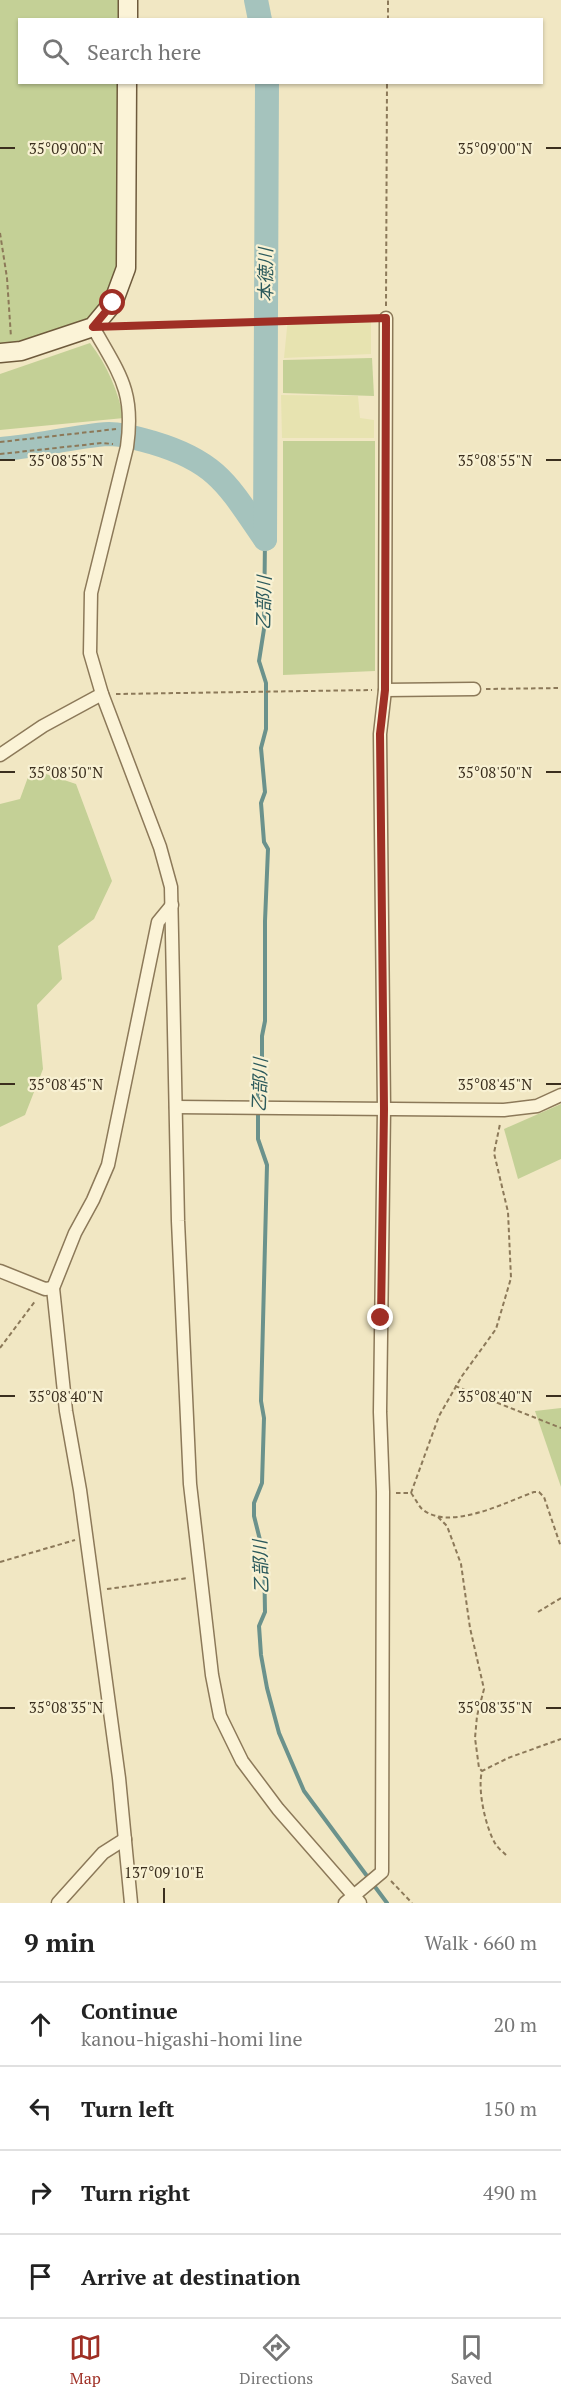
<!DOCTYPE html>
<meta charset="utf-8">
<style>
body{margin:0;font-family:"PT Serif","Noto Sans JP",serif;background:#f6f6f6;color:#222}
.stop{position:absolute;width:18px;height:18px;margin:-14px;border:4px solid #9f2f25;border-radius:50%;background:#fff}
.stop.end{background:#9f2f25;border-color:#fff;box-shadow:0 2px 6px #0008}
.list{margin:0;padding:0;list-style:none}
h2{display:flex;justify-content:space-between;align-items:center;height:78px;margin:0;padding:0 24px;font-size:26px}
h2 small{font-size:20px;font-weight:400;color:#767676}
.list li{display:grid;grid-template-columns:39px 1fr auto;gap:18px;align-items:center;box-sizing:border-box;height:84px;padding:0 24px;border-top:2px solid #e0e0e0}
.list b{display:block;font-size:22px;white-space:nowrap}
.list p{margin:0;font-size:20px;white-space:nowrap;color:#767676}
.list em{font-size:20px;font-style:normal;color:#767676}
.icon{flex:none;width:33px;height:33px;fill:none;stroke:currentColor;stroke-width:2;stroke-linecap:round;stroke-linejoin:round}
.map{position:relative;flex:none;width:561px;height:1903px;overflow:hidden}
.search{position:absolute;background:#fff;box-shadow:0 2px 4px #0004;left:18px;right:18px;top:18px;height:66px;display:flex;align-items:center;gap:15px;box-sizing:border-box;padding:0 21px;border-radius:0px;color:#767676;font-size:22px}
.sheet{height:414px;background:#fff}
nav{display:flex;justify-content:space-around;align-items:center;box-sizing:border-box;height:84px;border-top:2px solid #e0e0e0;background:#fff;font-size:16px;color:#767676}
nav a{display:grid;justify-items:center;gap:3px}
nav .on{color:#9f2f25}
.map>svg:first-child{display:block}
.farmland{fill:#e7e3b0}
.green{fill:#c4d096}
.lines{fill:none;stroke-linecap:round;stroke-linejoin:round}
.stream{stroke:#6b928c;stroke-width:4}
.river{stroke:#a5c3bd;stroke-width:24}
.minor-casing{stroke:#8c7959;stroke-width:15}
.secondary-casing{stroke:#6e5a3c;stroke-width:21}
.path{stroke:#8c7959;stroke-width:2;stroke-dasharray:4.5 3;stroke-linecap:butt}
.minor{stroke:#fbf3d7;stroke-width:12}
.secondary{stroke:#fbf3d7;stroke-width:18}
.route{stroke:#9f2f25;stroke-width:8}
.ticks{fill:none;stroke:#3b2f1e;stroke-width:2}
.labels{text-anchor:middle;stroke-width:4.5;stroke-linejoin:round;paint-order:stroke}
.water-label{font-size:18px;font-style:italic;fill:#2c5a5c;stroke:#f8f1d3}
.ticks-label{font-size:15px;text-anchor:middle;fill:#3b2f1e;stroke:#f8f1d3;stroke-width:4.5;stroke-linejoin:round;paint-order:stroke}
</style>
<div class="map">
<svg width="561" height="1903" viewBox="0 0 561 1903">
<rect width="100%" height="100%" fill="#f1e7c3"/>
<g class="farmland">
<path d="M371,316V354L284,358L288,318Z"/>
<path d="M281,395L358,396L360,418L374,420V438H282Z"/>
</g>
<g class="green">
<path d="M0,0H118V19L20,20V82L118,83V269L105,299L84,322L25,343L0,345Z"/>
<path d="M90,343C108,366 117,390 124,418L0,430V374Z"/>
<path d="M372,358L374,396L283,393V360Z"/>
<path d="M283,441H375V671L283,675Z"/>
<path d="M31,769L76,784L112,881L94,919L58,946L62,979L37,1005L43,1069L25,1115L0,1127V804L20,799Z"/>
<path d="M561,1104V1159L518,1179L504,1129Z"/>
<path d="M561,1408V1487L535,1411Z"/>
</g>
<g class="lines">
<path class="stream" d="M265,539L264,629L259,661L266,683V729L261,748L265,792L261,803L264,842L268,849L265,921V1021L262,1036V1070L258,1085V1139L267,1165L261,1401L264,1418L262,1483L254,1503V1516L264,1556L265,1612L259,1626L261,1655L267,1688L279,1733L304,1791L387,1903"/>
<g class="river">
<path d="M256,0L260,20"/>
<path d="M0,449C37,447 73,436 109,434C124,434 140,439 154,443C218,462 229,487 265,539"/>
<path d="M265,539L267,82"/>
</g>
<g class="minor-casing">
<g id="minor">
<path d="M93,327C119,374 135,390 127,447L91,593L90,653L102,694L160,847L171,887L178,1221L190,1484L212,1675L220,1716L242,1761L278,1809L360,1903"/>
<path d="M385,690L474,689"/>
<path d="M0,755L43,726L102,694"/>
<path d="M176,1107L504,1110L537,1106L561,1095"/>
<path d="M0,1271L45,1289L53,1288"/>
<path d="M58,1903L103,1853L125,1839"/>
<path d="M131,1903L119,1778L80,1490L66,1411L53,1288L75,1233L93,1200L108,1165L158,922L172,905"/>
<path d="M345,1903L382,1872L383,1492L380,1412L384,1109L380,734L385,690L386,318"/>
</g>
</g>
<g class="secondary-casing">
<g id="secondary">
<path d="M128,20V0"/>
<path d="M0,353L21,351L93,327L113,303L126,268L127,82"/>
</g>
</g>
<g class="path">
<path d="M388,20V0"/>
<path d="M0,233L7,278L11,337"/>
<path d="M386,306L387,82"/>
<path d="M113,326L374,318"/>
<path d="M0,442L116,429"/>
<path d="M0,454L102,443L113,444"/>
<path d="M486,689L561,688"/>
<path d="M116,694L372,690"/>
<path d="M0,1348L36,1300"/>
<path d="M455,1386L561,1428"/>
<path d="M396,1493H411"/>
<path d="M411,1493L439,1416L462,1376L496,1329L511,1278L508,1212L494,1153L500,1124"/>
<path d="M411,1493C415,1498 418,1505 422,1509C449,1532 506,1502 534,1492H539L544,1497L561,1547"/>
<path d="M438,1517L447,1526L461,1564L470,1628L484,1689L477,1716L475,1738L479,1768L482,1771"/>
<path d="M0,1562L75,1540"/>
<path d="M107,1589L188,1578"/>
<path d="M538,1612L561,1598"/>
<path d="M506,1855C503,1852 499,1849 496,1845C486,1829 477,1790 482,1771L508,1758L561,1739"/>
<path d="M391,1881L412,1903"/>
</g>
<use href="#minor" class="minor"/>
<use href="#secondary" class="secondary"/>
</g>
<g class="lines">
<path class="route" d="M113,303L93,327L386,318L385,690L380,734L384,1109L381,1318"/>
</g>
<path class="ticks" d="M0,148H15M546,148H561M0,460H15M546,460H561M0,772H15M546,772H561M0,1084H15M546,1084H561M0,1396H15M546,1396H561M0,1708H15M546,1708H561M164,1888V1903"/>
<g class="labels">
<g class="water-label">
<text transform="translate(266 275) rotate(-90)" y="6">本徳川</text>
<text transform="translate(264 603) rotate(-89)" y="6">乙部川</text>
<text transform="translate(260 1085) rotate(-88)" y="6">乙部川</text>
<text transform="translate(261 1567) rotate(-92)" y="6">乙部川</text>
</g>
</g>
<g class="ticks-label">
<text x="66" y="154">35°09'00"N</text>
<text x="495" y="154">35°09'00"N</text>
<text x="66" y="466">35°08'55"N</text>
<text x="495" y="466">35°08'55"N</text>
<text x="66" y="778">35°08'50"N</text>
<text x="495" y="778">35°08'50"N</text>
<text x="66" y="1090">35°08'45"N</text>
<text x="495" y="1090">35°08'45"N</text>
<text x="66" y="1402">35°08'40"N</text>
<text x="495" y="1402">35°08'40"N</text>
<text x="66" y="1713">35°08'35"N</text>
<text x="495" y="1713">35°08'35"N</text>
<text x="164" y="1878">137°09'10"E</text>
</g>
</svg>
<div class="stop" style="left:113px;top:303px"></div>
<div class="stop end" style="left:381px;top:1318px"></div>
<div class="search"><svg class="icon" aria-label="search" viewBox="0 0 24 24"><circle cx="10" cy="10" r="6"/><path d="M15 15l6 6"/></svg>Search here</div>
</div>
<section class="sheet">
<h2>9 min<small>Walk · 660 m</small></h2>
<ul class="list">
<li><svg class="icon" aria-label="ahead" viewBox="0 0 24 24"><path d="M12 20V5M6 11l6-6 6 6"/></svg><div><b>Continue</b><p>kanou-higashi-homi line</p></div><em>20 m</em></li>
<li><svg class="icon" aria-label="left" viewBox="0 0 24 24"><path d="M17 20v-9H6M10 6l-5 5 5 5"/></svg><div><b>Turn left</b></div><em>150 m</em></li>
<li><svg class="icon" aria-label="right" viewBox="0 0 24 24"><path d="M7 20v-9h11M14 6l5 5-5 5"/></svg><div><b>Turn right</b></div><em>490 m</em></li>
<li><svg class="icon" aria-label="arrive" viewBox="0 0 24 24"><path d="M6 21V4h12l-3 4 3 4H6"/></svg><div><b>Arrive at destination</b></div></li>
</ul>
</section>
<nav>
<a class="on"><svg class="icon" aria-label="map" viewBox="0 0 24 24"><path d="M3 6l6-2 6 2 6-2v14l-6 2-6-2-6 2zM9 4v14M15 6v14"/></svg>Map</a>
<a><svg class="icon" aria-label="directions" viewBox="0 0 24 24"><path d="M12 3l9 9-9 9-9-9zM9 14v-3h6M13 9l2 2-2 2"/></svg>Directions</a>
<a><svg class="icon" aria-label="saved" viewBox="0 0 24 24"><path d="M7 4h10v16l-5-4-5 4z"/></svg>Saved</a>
</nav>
